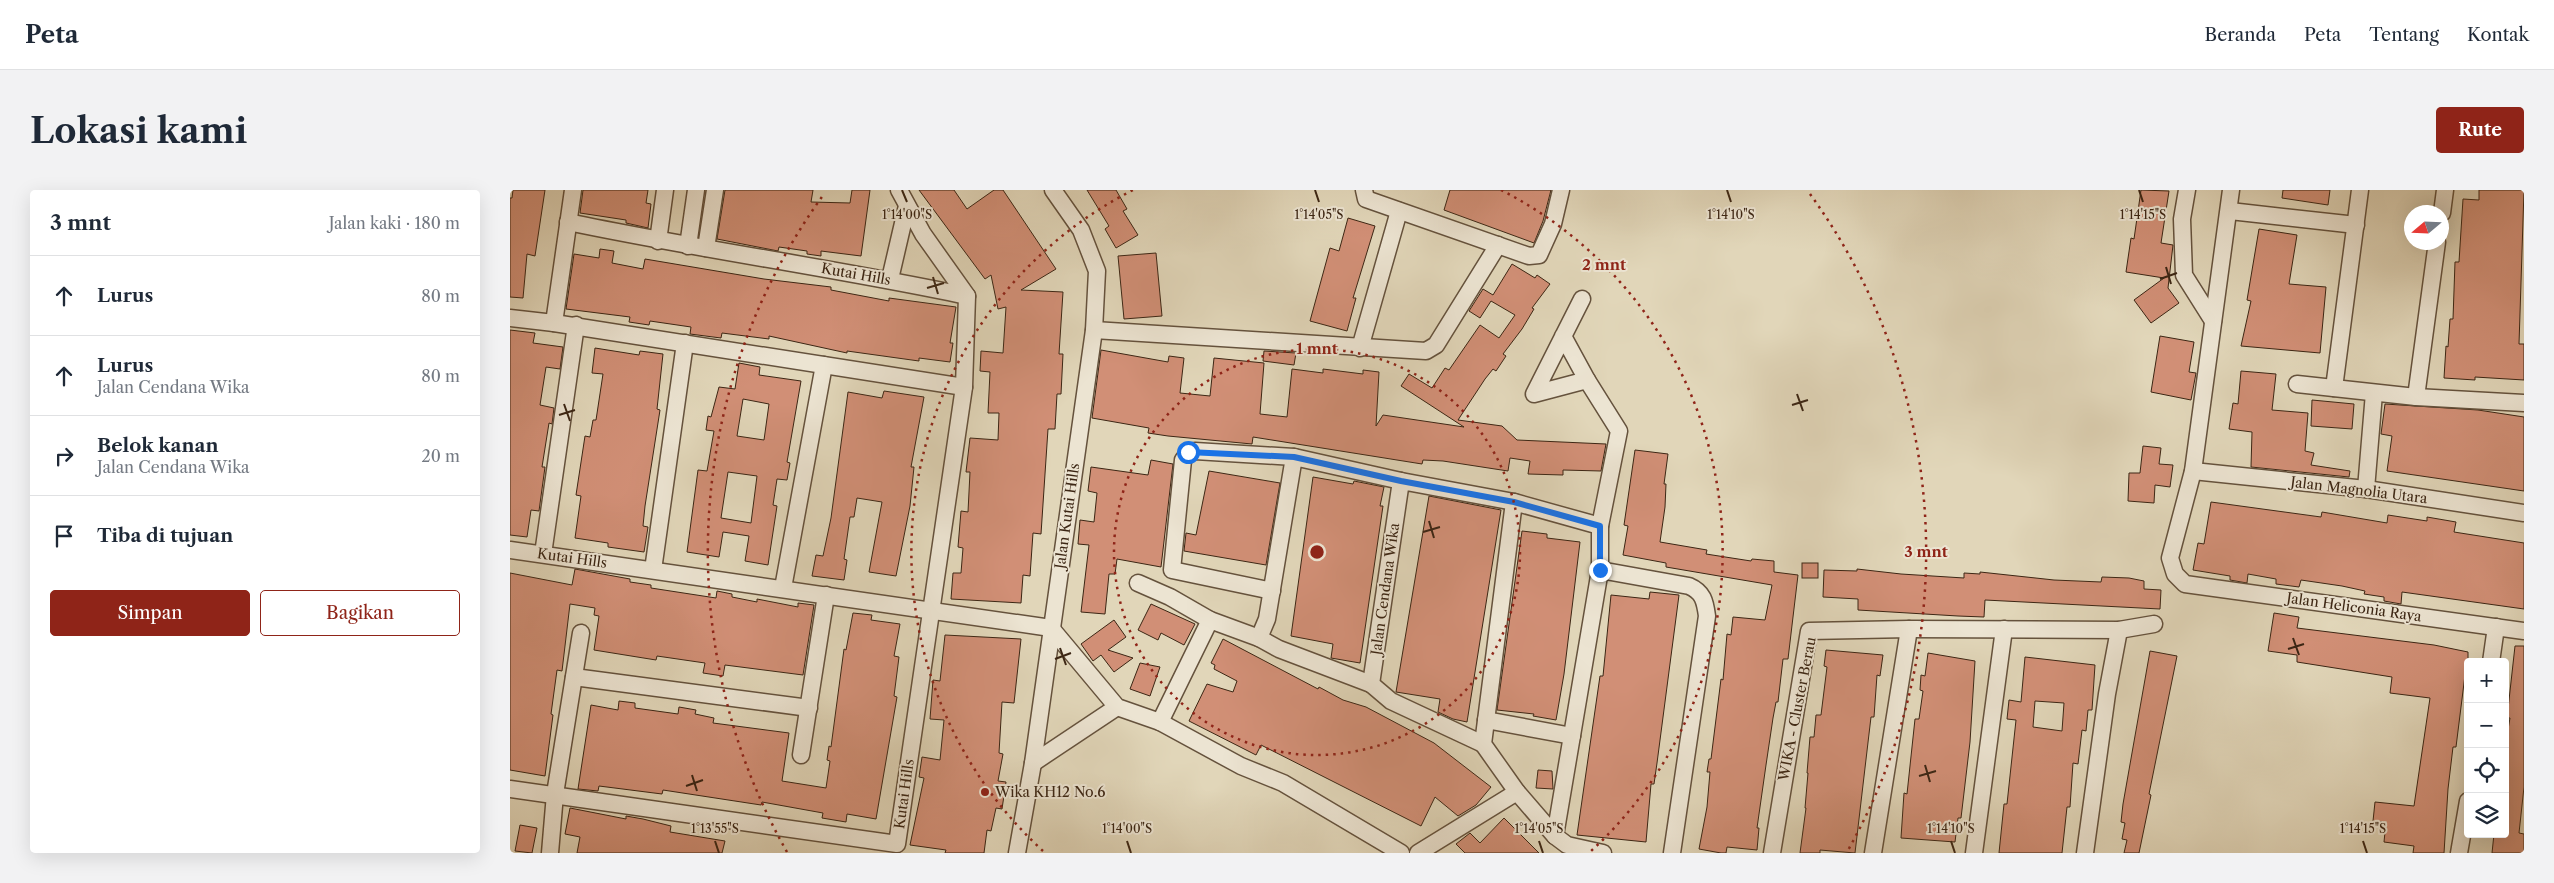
<!DOCTYPE html>
<html lang="id">
<meta charset="utf-8">
<style>
body{margin:0;font-family:"Libre Caslon Text",serif;background:#f2f2f3;color:#1f2937}
.controls{position:absolute;right:15px;bottom:15px;display:grid;overflow:hidden;border-radius:5px;box-shadow:0 5px 20px #0002}
.controls button{width:45px;height:45px;display:grid;place-items:center;padding:0;border:0;border-bottom:1px solid #e0e1e3;background:#fff;color:#1f2937;font:25px sans-serif}
.compass{position:absolute;left:1894px;top:15px;width:45px;height:45px;border-radius:50%;background:#fff;box-shadow:0 5px 20px #0002;rotate:251deg}
.stop{position:absolute;width:15px;height:15px;margin:-11px;border:4px solid #1a73e8;border-radius:50%;background:#fff}
.stop.end{background:#1a73e8;border-color:#fff;box-shadow:0 1px 5px #0008}
.list{margin:0;padding:0;list-style:none}
h2{display:flex;justify-content:space-between;align-items:center;height:65px;margin:0;padding:0 20px;font-size:21px}
h2 small{font-size:16px;font-weight:400;color:#747a83}
.list li{display:grid;grid-template-columns:32px 1fr auto;gap:15px;align-items:center;box-sizing:border-box;height:80px;padding:0 20px;border-top:1px solid #e0e1e3}
.list b{display:block;font-size:19px;white-space:nowrap}
.list p{margin:0;font-size:16px;white-space:nowrap;color:#747a83}
.list em{font-size:16px;font-style:normal;color:#747a83}
.actions{display:flex;gap:10px;padding:15px 20px}
.actions a{flex:1;padding:11px 0;border:1px solid #8f2418;border-radius:5px;text-align:center;font-size:18px;color:#8f2418}
.actions .main{background:#8f2418;color:#fff}
.icon{flex:none;width:28px;height:28px;fill:none;stroke:currentColor;stroke-width:2;stroke-linecap:round;stroke-linejoin:round}
.map{position:relative;flex:none;width:2014px;height:663px;overflow:hidden;border-radius:5px}
header{display:flex;align-items:center;gap:30px;box-sizing:border-box;height:70px;padding:0 25px;background:#fff;border-bottom:1px solid #e0e1e3}
header strong{font-size:24px}
nav{display:flex;gap:28px;margin-inline-start:auto;font-size:18px}
.intro{display:flex;align-items:center;justify-content:space-between;box-sizing:border-box;height:120px;padding:0 30px}
h1{margin:0;font-size:35px}
.button{padding:12px 22px;border-radius:5px;background:#8f2418;color:#fff;font-size:18px;font-weight:700}
main{display:flex;gap:30px;padding:0 30px}
aside{flex:1;background:#fff;border-radius:5px;box-shadow:0 5px 20px #0002}
.map>svg:first-child{display:block}
.building{fill:#d18f76;stroke:#3c2614;fill-rule:evenodd}
.lines{fill:none;stroke-linecap:round;stroke-linejoin:round}
.minor-casing{stroke:#65523d;stroke-width:19}
.minor{stroke:#ece4d2;stroke-width:16}
.route{stroke:#1a73e8;stroke-width:6}
.ticks{fill:none;stroke:#3c2614;stroke-width:2}
.ring{fill:none;stroke:#8f2418;stroke-width:2.5;stroke-dasharray:2.5 5}
.poi-dot{fill:#8f2418;stroke:#ece4d2;stroke-width:2}
.labels{text-anchor:middle;stroke-width:4;stroke-linejoin:round;paint-order:stroke}
.street-label{font-size:14px;fill:#3c2614;stroke:#ece4d2}
.poi-label{font-size:14px;fill:#3c2614;stroke:#ece4d2;text-anchor:start}
.ticks-label{font-size:12px;text-anchor:middle;fill:#3c2614;stroke:#ece4d2;stroke-width:4;stroke-linejoin:round;paint-order:stroke}
.centre{fill:#8f2418;stroke:#ece4d2;stroke-width:2.5}
.ring-label{font-size:15px;text-anchor:middle;font-weight:bold;fill:#8f2418;stroke:#ece4d2;stroke-width:4;stroke-linejoin:round;paint-order:stroke}
</style>
<header>
<strong>Peta</strong>
<nav><a>Beranda</a><a>Peta</a><a>Tentang</a><a>Kontak</a></nav>
</header>
<div class="intro"><h1>Lokasi kami</h1><a class="button">Rute</a></div>
<main>
<aside>
<h2>3 mnt<small>Jalan kaki · 180 m</small></h2>
<ul class="list">
<li><svg class="icon" aria-label="ahead" viewBox="0 0 24 24"><path d="M12 20V5M6 11l6-6 6 6"/></svg><div><b>Lurus</b></div><em>80 m</em></li>
<li><svg class="icon" aria-label="ahead" viewBox="0 0 24 24"><path d="M12 20V5M6 11l6-6 6 6"/></svg><div><b>Lurus</b><p>Jalan Cendana Wika</p></div><em>80 m</em></li>
<li><svg class="icon" aria-label="right" viewBox="0 0 24 24"><path d="M7 20v-9h11M14 6l5 5-5 5"/></svg><div><b>Belok kanan</b><p>Jalan Cendana Wika</p></div><em>20 m</em></li>
<li><svg class="icon" aria-label="arrive" viewBox="0 0 24 24"><path d="M6 21V4h12l-3 4 3 4H6"/></svg><div><b>Tiba di tujuan</b></div></li>
</ul>
<div class="actions"><a class="main">Simpan</a><a>Bagikan</a></div>
</aside>
<div class="map">
<svg width="2014" height="663" viewBox="0 0 2014 663">
<rect width="100%" height="100%" fill="#e1d6b9"/>
<filter id="stains"><feTurbulence type="fractalNoise" baseFrequency=".004" numOctaves="4"/><feColorMatrix values="0 0 0 0 .2 0 0 0 0 .09 0 0 0 0 .02 0 0 0 .5 -.17"/></filter>
<radialGradient id="worn" r=".72"><stop offset=".6" stop-color="#630" stop-opacity="0"/><stop offset="1" stop-color="#630" stop-opacity=".3"/></radialGradient>
<g class="building">
<path d="M3,0H35L25,66L17,64L13,108L0,107V8H2Z"/>
<path d="M73,0H138L136,13L141,14L138,38L116,33V30L70,23Z"/>
<path d="M215,0H303L301,12L340,13L342,0H360L351,66L311,61V66L297,64V61L269,57L268,61L207,49Z"/>
<path d="M409,0H444L457,19L484,0H493L546,79L511,100L553,102L549,164H553L551,204H547L545,239H538L531,344L523,343L520,386L513,385L511,413L441,409L443,383H451L453,358L448,357L451,321L458,322L460,282H456L460,248L488,250L489,223H478L480,182L470,181L471,161L493,163L496,117L488,119L481,85L475,89Z"/>
<path d="M577,0H606L617,19L613,21L628,45L606,58L595,39L599,36Z"/>
<path d="M940,0H1041L1033,31L1024,53L934,20Z"/>
<path d="M1631,0L1659,1L1651,53L1663,55L1658,98L1669,113L1641,133L1624,110L1654,88L1616,82L1621,48L1624,49Z"/>
<path d="M1773,0H1820L1818,15L1772,8Z"/>
<path d="M1969,0H2014L2009,154H2014V190L1965,187V190L1934,188L1936,156L1938,157L1940,129H1943L1945,72H1949L1953,9L1969,10Z"/>
<path d="M838,28L865,36L843,108H846L837,141L800,131L820,58L829,61Z"/>
<path d="M1749,39L1787,45L1779,94L1816,97L1810,163L1731,156L1741,111L1737,110Z"/>
<path d="M90,59L104,61L102,73L133,79L135,69L254,89L321,97V100L379,111V108L446,117L440,153H443L440,172L409,168V171L337,161V163L259,146V149L212,143L211,148L180,144L181,137L140,131L139,135L119,132L120,127L56,119L64,64L89,68Z"/>
<path d="M646,63L652,126L614,129L608,66Z"/>
<path d="M1002,74L1025,88L1027,85L1040,94L1022,118L1024,119L1012,139L993,164L996,166L986,181L983,179L975,189L948,230L992,236L1007,250L1096,254L1091,281L1053,280V285L1018,284L1020,271L1000,268L998,281L933,271L913,270L912,274L743,247L742,254L658,246L638,243L639,238L582,228L591,160L658,172L659,166L674,168L670,203L700,206L704,168L754,173L750,224L777,227L782,179L813,183V179L853,184V180L869,182L866,236L873,225L954,237L891,196L899,184L922,198L935,178L939,180L970,135L989,148L1005,125L981,111L970,128L959,121L973,99L983,105Z"/>
<path d="M0,140L25,143L23,153L53,157L50,179L36,177L30,215L44,218L42,234L39,233L32,277H35L29,321L21,320L17,347L0,345Z"/>
<path d="M1650,146L1684,152L1679,182L1686,183L1681,210L1641,202Z"/>
<path d="M85,158L129,165L130,161L153,164L147,219L150,220L135,316L133,336L138,337L134,362L98,357V353L65,348L71,306L66,305L75,246L80,247L83,230H86L93,184L82,183Z"/>
<path d="M754,161L786,163L784,175L753,171Z"/>
<path d="M229,173L250,177L249,185L291,191L277,272L280,273L277,290L267,289L263,315L267,316L258,375L235,371L239,346L213,342L209,367L177,362L188,280L197,281L204,241L196,240L198,226L201,227L209,197L225,199ZM233,209L259,214L254,250L227,246ZM218,282L247,286L241,333L211,328Z"/>
<path d="M1731,181L1766,184L1762,220L1798,223L1795,261L1804,263L1801,275L1840,281L1839,287L1741,277L1742,242L1719,239L1723,213L1728,214Z"/>
<path d="M374,201L414,207L401,277H404L400,316L386,386L359,382L372,312L347,308L344,327H340L334,369L337,370L334,390L302,386L306,365L313,366L321,328L338,202L372,208Z"/>
<path d="M1802,210L1844,214L1842,239L1801,236Z"/>
<path d="M1875,214L1968,220L2014,227V301L1877,281L1882,246L1871,244Z"/>
<path d="M1633,256L1651,258L1649,274L1663,275L1660,297L1645,295L1644,313L1618,311L1619,283H1630Z"/>
<path d="M1125,260L1158,264L1154,294H1156L1155,317L1150,352L1197,360L1196,364L1241,371L1242,369L1264,371V382L1288,385L1278,469H1273L1268,512H1266L1263,528L1256,575L1247,638H1249L1247,660L1217,657L1216,663H1211L1189,659L1197,617L1200,582H1197L1199,569H1201L1211,489L1213,490L1217,444L1221,445L1223,427L1255,430L1262,395L1156,377V373L1113,365L1118,336L1114,335Z"/>
<path d="M641,270L663,274L651,377L607,369L605,384H599L595,424L571,422L579,355L568,354L570,330L584,332L587,303L578,301L581,277L638,285Z"/>
<path d="M699,281L770,293L756,375L674,361L676,343L686,345Z"/>
<path d="M803,287L843,294L844,291L874,297L870,316H873L850,473L821,468L823,454L781,446Z"/>
<path d="M919,306L991,320L957,532L943,529L928,522L930,509L886,502Z"/>
<path d="M1701,312L1811,327L1812,322L1877,333L1878,325L1917,331V327L1946,332L1944,342L2014,353V419L1892,402L1891,414L1874,411V407L1854,404L1855,401L1832,396L1791,390L1789,397L1766,394V389L1738,384L1737,393L1720,390V386L1683,380L1688,353L1694,354Z"/>
<path d="M1012,341L1037,344V348L1070,352L1054,484L1046,530L1023,526L1024,524L987,520Z"/>
<rect x="1292" y="373" width="16" height="15"/>
<path d="M65,379L120,389V392L141,395V398L206,408L207,401L222,404V407L247,412V409L288,417V413L304,415L293,485L215,475L213,486L193,483L195,473L147,466L146,470L84,460L89,426L84,425L85,418L60,414L52,481L47,480L41,524L43,525L35,586L0,580V383L62,395Z"/>
<path d="M1347,379L1391,384L1454,388V383L1470,384V382L1544,390L1591,392L1592,387L1619,388L1634,391V399L1651,400L1650,419L1475,410L1474,427L1448,426L1348,420V409L1313,407L1314,380L1347,381Z"/>
<path d="M1140,402L1169,405L1147,573L1144,594H1141L1136,652L1067,645L1090,486H1093L1101,405L1139,409Z"/>
<path d="M641,414L685,434L674,455L651,443L648,450L628,440Z"/>
<path d="M343,423L362,425L361,430L390,434L384,466L389,467L384,506L387,507L366,629L337,624L336,632L312,628L313,623L252,612L251,615L153,600L152,604L89,596L88,601L68,599L81,515L108,520L109,511L125,513V518L168,524L169,517L186,520L185,524L204,528L203,533L279,543L272,591L316,598L320,571L317,570L319,556L321,557L334,459L336,460Z"/>
<path d="M1764,423L1789,427L1787,438L1924,455L1958,462V486L1955,485L1946,557H1943L1938,599L1934,663H1903L1904,656L1874,652L1876,632L1863,631L1865,612L1904,616L1920,508L1880,503L1882,487L1787,472V465L1758,461Z"/>
<path d="M604,430L616,447L598,460L623,468L604,482L591,465L583,471L571,454Z"/>
<path d="M435,445L511,449L504,513L492,512L489,563L493,564L488,591L496,592L492,619L486,618L481,641L477,640L474,663H435L436,660L400,655L414,588L409,587L412,567L430,570L434,530L420,529L423,490L430,491Z"/>
<path d="M713,449L808,499L809,497L833,510L856,517L924,553L981,597L966,615L948,626L925,607L911,636L751,555L746,565L679,531L697,494L723,502L727,491L704,479L705,475L701,473Z"/>
<path d="M2005,456H2014V597L2009,643L2014,644V663H1982L1984,644H1995V557L2000,528H1997Z"/>
<path d="M1316,460L1373,465L1370,486L1367,485L1364,527H1361L1345,663L1310,660V663H1290L1296,618H1295L1298,583H1297L1300,547H1304L1306,525H1311L1317,477L1314,476Z"/>
<path d="M1640,461L1667,466L1639,604L1641,605L1629,663H1614L1617,650L1612,649L1615,633L1611,632L1613,614Z"/>
<path d="M1418,463L1465,471L1460,552L1451,628H1448L1445,652L1391,648L1394,603L1397,604L1405,529H1409L1413,501L1410,500L1411,485L1415,486Z"/>
<path d="M1515,467L1585,475L1582,520H1578L1576,541L1572,540L1568,574L1563,573L1560,617H1557L1552,663H1489L1494,614H1497L1506,530L1497,529L1499,510L1511,512ZM1525,511L1554,513L1552,541L1523,537Z"/>
<path d="M630,473L650,477L640,506L620,499Z"/>
<path d="M1028,580L1042,581L1043,599L1026,598Z"/>
<path d="M60,618L116,629V626L133,629L161,636L160,642L215,651L212,663H67L70,647L55,644Z"/>
<path d="M994,628L1029,663H955L946,654L960,643L970,653Z"/>
<path d="M10,635L27,638L22,663L5,661Z"/>
</g>
<g class="lines">
<g class="minor-casing">
<g id="minor">
<path d="M854,0L856,9L1019,66L1029,65L1043,34L1051,0"/>
<path d="M1677,0L1672,29L1674,85L1703,131"/>
<path d="M1721,0L1683,281L1660,368L1665,384L1675,394L2014,441"/>
<path d="M1720,21L1846,35"/>
<path d="M1932,23L1935,0"/>
<path d="M58,32C191,60 325,78 457,106"/>
<path d="M148,51L155,0"/>
<path d="M178,56L186,0"/>
<path d="M196,58L205,0"/>
<path d="M380,89L397,16"/>
<path d="M0,128L44,133L63,0"/>
<path d="M44,133L454,197"/>
<path d="M584,140L916,161L926,155L988,55"/>
<path d="M1053,146L1077,190L1024,204L1072,109"/>
<path d="M850,158L889,21"/>
<path d="M1077,190L1109,241L1090,336"/>
<path d="M1787,194L1906,207L2014,213"/>
<path d="M1824,198L1850,0"/>
<path d="M1906,207L1927,52"/>
<path d="M1683,281L1856,299L2014,323"/>
<path d="M1856,299L1864,203"/>
<path d="M0,360L541,438L607,517L650,532L731,576L773,593L891,663"/>
<path d="M33,364L66,135"/>
<path d="M143,380L175,153"/>
<path d="M628,393L660,407L700,430L749,448"/>
<path d="M273,398L314,175"/>
<path d="M762,401L662,380L673,270L679,262L685,261L784,267"/>
<path d="M1399,439L1609,440L1644,434"/>
<path d="M1981,472L1986,437"/>
<path d="M64,487L299,518"/>
<path d="M861,494L769,459L749,448L757,429L784,267L891,291"/>
<path d="M976,530L1062,546"/>
<path d="M650,532L700,430"/>
<path d="M973,554L881,511L861,494L891,291L1004,312"/>
<path d="M291,565L316,405"/>
<path d="M523,573L607,517"/>
<path d="M0,599L387,654L454,197L457,106L413,44L389,0"/>
<path d="M1007,602L973,554L1004,312L1090,336V380"/>
<path d="M1045,646L1090,380L1179,396C1193,402 1195,411 1197,426L1162,663"/>
<path d="M40,663L45,604L71,443"/>
<path d="M507,663L523,573L584,140L587,81L571,40L543,0"/>
<path d="M908,663L1007,602L1045,646L1057,655L1093,663"/>
<path d="M1262,663L1299,441L1399,439L1363,663"/>
<path d="M1464,663L1494,439"/>
<path d="M1575,663L1597,504L1609,440"/>
<path d="M1949,663L1958,611"/>
</g>
</g>
<use href="#minor" class="minor"/>
</g>
<g class="lines">
<path class="route" d="M678,262L784,267L891,291L1004,312L1090,336V380"/>
</g>
<path class="ticks" d="M392,0L397,12M805,0L809,12M1217,0L1221,12M1629,0L1633,12M1656,77L1661,94M423,87L428,104M1650,89L1667,83M417,98L434,93M1287,204L1293,221M54,214L60,231M1282,215L1298,210M49,225L65,220M919,331L924,348M913,342L930,337M1783,448L1789,465M550,458L556,475M1778,459L1794,454M545,469L561,463M1415,575L1420,592M182,585L187,601M1409,586L1426,581M176,596L193,590M205,651L209,663M617,651L621,663M1029,651L1033,663M1441,651L1445,663M1853,651L1857,663"/>
<g class="ring">
<circle cx="807" cy="362" r="203"/>
<path d="M533 661A406 406 0 0 1 623 0M991 0A406 406 0 0 1 1081 661"/>
<path d="M277 662A609 609 0 0 1 314 4M1300 4A609 609 0 0 1 1337 662"/>
</g>
<circle class="poi-dot" cx="475" cy="602" r="5"/>
<g class="labels">
<g class="street-label">
<text transform="translate(346 84) rotate(10)" y="5">Kutai Hills</text>
<text transform="translate(1849 300) rotate(7)" y="5">Jalan Magnolia Utara</text>
<text transform="translate(557 326) rotate(-82)" y="5">Jalan Kutai Hills</text>
<text transform="translate(62 368) rotate(8)" y="5">Kutai Hills</text>
<text transform="translate(875 399) rotate(-82)" y="5">Jalan Cendana Wika</text>
<text transform="translate(1844 417) rotate(8)" y="5">Jalan Heliconia Raya</text>
<text transform="translate(1287 519) rotate(-79)" y="5">WIKA - Cluster Berau</text>
<text transform="translate(394 604) rotate(-82)" y="5">Kutai Hills</text>
</g>
<g class="poi-label">
<text x="485" y="607">Wika KH12 No.6</text>
</g>
</g>
<g class="ticks-label">
<text x="397" y="29">1°14'00"S</text>
<text x="809" y="29">1°14'05"S</text>
<text x="1221" y="29">1°14'10"S</text>
<text x="1633" y="29">1°14'15"S</text>
<text x="205" y="643">1°13'55"S</text>
<text x="617" y="643">1°14'00"S</text>
<text x="1029" y="643">1°14'05"S</text>
<text x="1441" y="643">1°14'10"S</text>
<text x="1853" y="643">1°14'15"S</text>
</g>
<circle cx="807" cy="362" r="8" class="centre"/>
<g class="ring-label">
<text x="1094" y="80">2 mnt</text>
<text x="807" y="164">1 mnt</text>
<text x="1416" y="367">3 mnt</text>
</g>
<rect width="100%" height="100%" filter="url(#stains)"/>
<rect width="100%" height="100%" fill="url(#worn)"/>
</svg>
<div class="controls">
<button>+</button>
<button>−</button>
<button><svg class="icon" aria-label="locate" viewBox="0 0 24 24"><circle cx="12" cy="12" r="6"/><path d="M12 2v4M12 18v4M2 12h4M18 12h4"/></svg></button>
<button><svg class="icon" aria-label="layers" viewBox="0 0 24 24"><path d="M12 4l9 5-9 5-9-5zM3 14l9 5 9-5"/></svg></button>
</div>
<svg class="compass" viewBox="-18 -18 36 36"><path d="M0-13l5 13h-10z" fill="#e53935"/><path d="M0 13l5-13h-10z" fill="#747a83"/></svg>
<div class="stop" style="left:678px;top:262px"></div>
<div class="stop end" style="left:1090px;top:380px"></div>
</div>
</main>
